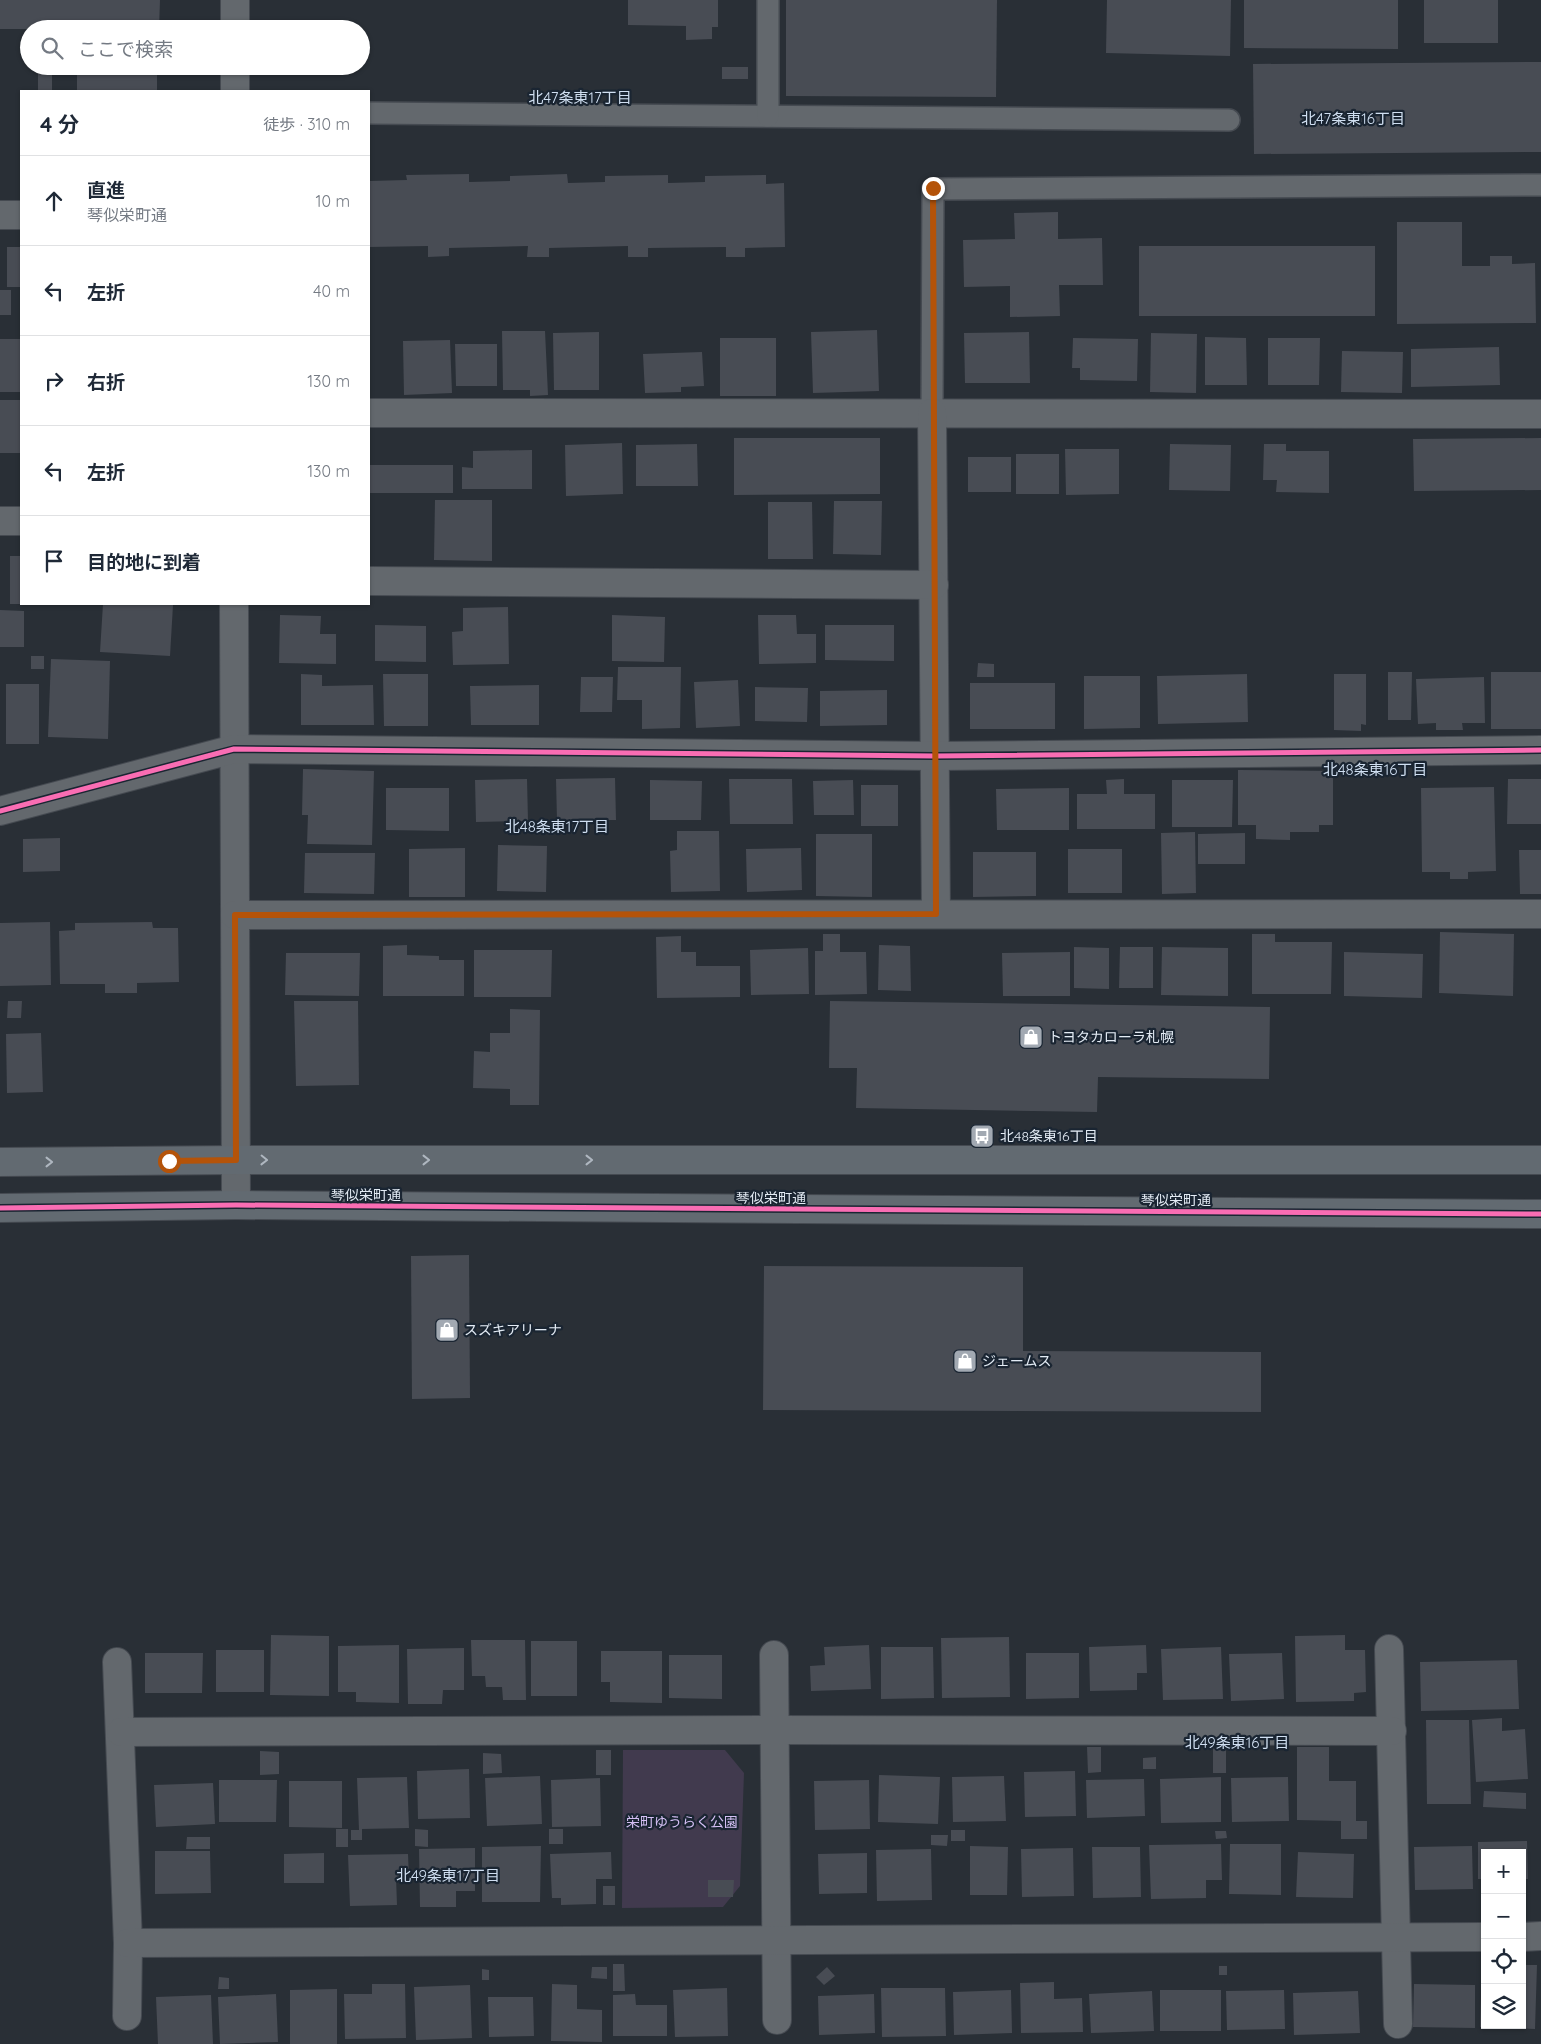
<!DOCTYPE html>
<html lang="ja">
<meta charset="utf-8">
<style>
body{margin:0;font-family:Quicksand,"Noto Sans JP",sans-serif;background:#f2f2f3;color:#1f2937}
.controls{position:absolute;right:15px;bottom:15px;display:grid;overflow:hidden;border-radius:0px;box-shadow:0 1px 4px #0004}
.controls button{width:45px;height:45px;display:grid;place-items:center;padding:0;border:0;border-bottom:1px solid #e0e1e3;background:#fff;color:#1f2937;font:25px sans-serif}
.stop{position:absolute;width:15px;height:15px;margin:-11px;border:4px solid #b45309;border-radius:50%;background:#fff}
.stop.end{background:#b45309;border-color:#fff;box-shadow:0 1px 5px #0008}
.list{margin:0;padding:0;list-style:none}
h2{display:flex;justify-content:space-between;align-items:center;height:65px;margin:0;padding:0 20px;font-size:21px}
h2 small{font-size:16px;font-weight:400;color:#747a83}
.list li{display:grid;grid-template-columns:32px 1fr auto;gap:15px;align-items:center;box-sizing:border-box;height:90px;padding:0 20px;border-top:1px solid #e0e1e3}
.list b{display:block;font-size:19px;white-space:nowrap}
.list p{margin:0;font-size:16px;white-space:nowrap;color:#747a83}
.list em{font-size:16px;font-style:normal;color:#747a83}
.icon{flex:none;width:28px;height:28px;fill:none;stroke:currentColor;stroke-width:2;stroke-linecap:round;stroke-linejoin:round}
.map{position:relative;flex:none;width:1541px;height:2044px;overflow:hidden}
.search{position:absolute;background:#fff;box-shadow:0 1px 4px #0004;left:20px;top:20px;width:350px;height:55px;display:flex;align-items:center;gap:12px;box-sizing:border-box;padding:0 18px;border-radius:28px;color:#747a83;font-size:19px}
.panel{position:absolute;background:#fff;box-shadow:0 1px 4px #0004;left:20px;top:90px;width:350px;height:515px;border-radius:0px}
.map>svg:first-child{display:block}
.green{fill:#413a4e}
.building{fill:#484c54}
.lines{fill:none;stroke-linecap:round;stroke-linejoin:round}
.lane-casing{stroke:#454a51;stroke-width:24}
.street-casing{stroke:#454a51;stroke-width:30}
.secondary-casing{stroke:#454a51;stroke-width:30}
.lane{stroke:#63686d;stroke-width:21}
.street{stroke:#63686d;stroke-width:28}
.secondary{stroke:#626a71;stroke-width:28}
.cycleway-casing{stroke:#1a2532;stroke-width:8}
.cycleway{stroke:#f96db3;stroke-width:5}
.oneway{stroke:#afb7c0}
.route{stroke:#b45309;stroke-width:6}
.labels{text-anchor:middle;stroke-width:4.5;stroke-linejoin:round;paint-order:stroke}
.poi-label{font-size:14px;fill:#e3ebf4;stroke:#1a2532;text-anchor:start}
.street-label{font-size:14px;fill:#e3ebf4;stroke:#1a2532}
.park-label{font-size:14px;fill:#d4bff4;stroke:#1a2532}
.neighbourhood-label{font-size:15px;fill:#d0dff1;stroke:#1a2532}
</style>
<div class="map">
<svg width="1541" height="2044" viewBox="0 0 1541 2044">
<rect width="100%" height="100%" fill="#292f36"/>
<path class="green" d="M623,1750H725L744,1773L740,1886L723,1907L622,1908Z"/>
<g class="building">
<path d="M0,0H160L159,29H0Z"/>
<path d="M628,0H718V27H712V39L686,40V26L628,25Z"/>
<path d="M786,0H997L996,97L786,96Z"/>
<path d="M1107,0H1231L1230,56L1106,53Z"/>
<path d="M1244,0H1398V49L1244,48Z"/>
<rect x="1424" y="0" width="74" height="43"/>
<path d="M1541,62V152L1254,154L1253,64Z"/>
<rect x="38" y="66" width="14" height="25"/>
<rect x="77" y="66" width="80" height="25"/>
<rect x="722" y="67" width="26" height="12"/>
<path d="M469,174V182L510,181V176L567,174L568,183L605,182V176L668,175V183L705,182V176L766,175V184L784,183L785,247L745,248V257H726V247L648,248V257H628V246L549,248V257H527L528,246L449,248V256L428,257V246L369,247V181L407,180L406,175Z"/>
<path d="M1058,212V239L1102,238L1103,285H1059L1060,316L1010,317V286L964,287L963,240L1015,239L1014,213Z"/>
<path d="M1397,222H1462V266H1490V256H1512V264L1535,263L1536,323L1397,324Z"/>
<rect x="1139" y="246" width="236" height="70"/>
<rect x="7" y="247" width="14" height="40"/>
<rect x="0" y="290" width="11" height="25"/>
<path d="M877,330L879,391L813,393L811,332Z"/>
<path d="M502,331H545L548,395L530,396V390H503Z"/>
<path d="M599,332V390H554L553,333Z"/>
<path d="M1029,332L1030,383H965L964,333Z"/>
<path d="M1151,333L1197,334L1196,393L1150,392Z"/>
<path d="M1205,337L1246,338L1247,385H1205Z"/>
<rect x="720" y="338" width="56" height="58"/>
<path d="M1073,338L1138,339L1137,381L1080,380V368H1072Z"/>
<path d="M1268,338H1320L1319,385H1268Z"/>
<rect x="0" y="339" width="21" height="53"/>
<path d="M450,340L452,393L404,395L403,341Z"/>
<path d="M455,344H497V386H456Z"/>
<path d="M1499,347L1500,385L1411,387V349Z"/>
<path d="M1342,351L1403,352L1402,393L1341,392Z"/>
<path d="M702,352L704,386L681,387V392L645,393L643,354Z"/>
<path d="M0,400H21L20,453H0Z"/>
<path d="M734,438H880V494L734,495Z"/>
<path d="M1541,438V490L1414,491L1413,439Z"/>
<path d="M622,443L623,494L566,496L565,445Z"/>
<path d="M697,444L698,486H636V445Z"/>
<path d="M1170,444L1231,445L1230,491L1169,490Z"/>
<path d="M1264,444H1286V451H1329V493L1276,492L1277,480H1263Z"/>
<path d="M1065,449H1119V494L1066,495Z"/>
<path d="M532,450V489H462V467L473,468V451Z"/>
<rect x="1016" y="454" width="43" height="40"/>
<rect x="968" y="457" width="43" height="35"/>
<rect x="369" y="465" width="84" height="28"/>
<path d="M435,500H492V561L434,560Z"/>
<path d="M834,501H882L881,555L833,554Z"/>
<path d="M768,502H812L813,559H768Z"/>
<rect x="10" y="556" width="11" height="48"/>
<path d="M103,604L173,605L170,656L100,652Z"/>
<path d="M508,607L509,664L453,665L452,632L463,631V608Z"/>
<path d="M0,610L24,611V647H0Z"/>
<path d="M280,615L321,616L320,634H336V664L279,663Z"/>
<path d="M612,615L665,617L664,662L612,661Z"/>
<path d="M758,615H796L797,634H816V663L759,664Z"/>
<path d="M375,625L426,626V662L375,661Z"/>
<path d="M825,625H894V661L825,660Z"/>
<rect x="31" y="656" width="13" height="13"/>
<path d="M51,659L110,661L108,739L48,737Z"/>
<path d="M978,663L994,664V677H977Z"/>
<path d="M618,667H681L680,728L642,729V700H617Z"/>
<path d="M1388,672H1412L1411,720H1388Z"/>
<rect x="1491" y="672" width="50" height="57"/>
<path d="M301,674L322,675V686L373,685L374,725H301Z"/>
<path d="M383,674H428V726H384Z"/>
<path d="M1247,674L1248,722L1158,724L1157,676Z"/>
<path d="M1334,674H1366V725L1361,724V731L1334,730Z"/>
<path d="M1084,676H1140V728L1084,729Z"/>
<path d="M581,677H613L612,712H580Z"/>
<path d="M1484,677L1485,723H1462L1463,730H1436V723L1418,724L1416,679Z"/>
<path d="M738,680L740,726L696,728L694,682Z"/>
<rect x="970" y="683" width="85" height="46"/>
<rect x="6" y="684" width="33" height="60"/>
<path d="M539,685V725H471L470,686Z"/>
<path d="M755,687L808,688L807,722L755,721Z"/>
<path d="M887,690V725L820,726V691Z"/>
<path d="M303,769L374,771L372,845L307,844L308,815H302Z"/>
<path d="M1238,770L1333,771V825H1319V832H1290V840L1256,839V825H1238Z"/>
<path d="M615,778L616,820H557L556,779Z"/>
<path d="M527,779L528,821L476,822L475,780Z"/>
<path d="M729,779H792L793,824H730Z"/>
<path d="M1124,779V794H1155V829H1077V794H1107L1106,780Z"/>
<path d="M1508,779H1541V824H1507Z"/>
<path d="M650,780L702,781L701,820H650Z"/>
<path d="M853,780L854,815H814L813,781Z"/>
<path d="M1172,780H1233L1232,827H1172Z"/>
<rect x="861" y="785" width="37" height="41"/>
<path d="M1494,787L1496,871L1468,872V879H1450V872H1422L1421,788Z"/>
<path d="M386,788H449V831L386,830Z"/>
<path d="M1069,788V830H997L996,789Z"/>
<path d="M677,831H719L720,891L671,892L670,851L677,850Z"/>
<path d="M1195,832L1196,893L1162,894L1161,833Z"/>
<path d="M1245,833V864H1198V834Z"/>
<path d="M816,834H872V897L816,896Z"/>
<path d="M60,838V871L23,872V839Z"/>
<path d="M498,845L547,846L546,892L497,891Z"/>
<path d="M465,848V897H409V849Z"/>
<path d="M801,848L802,890L747,892L746,849Z"/>
<rect x="1068" y="849" width="54" height="44"/>
<path d="M1519,850H1541V894H1520Z"/>
<path d="M973,852H1036V896L973,897Z"/>
<path d="M305,853H375L374,894L304,893Z"/>
<path d="M50,922L51,985L0,986V923Z"/>
<path d="M152,922L153,928H178L179,982L137,983V993H105V984H60L59,931L75,930V923Z"/>
<path d="M1440,932L1514,934L1513,996L1439,993Z"/>
<path d="M823,934H840V952H866L867,994L815,995V951H823Z"/>
<path d="M1252,934H1275V942H1332L1331,994H1252Z"/>
<path d="M681,936V952H696V966H740V997L657,998L656,937Z"/>
<path d="M407,945V955L439,956V960H464V996H383V946Z"/>
<path d="M879,945L910,946L911,991L878,990Z"/>
<path d="M1074,947L1109,948V989L1074,988Z"/>
<path d="M1120,947H1153V988H1119Z"/>
<path d="M1162,947L1228,948V996L1161,995Z"/>
<path d="M808,948L809,994L751,995L750,950Z"/>
<path d="M474,950H552L551,997H474Z"/>
<path d="M1070,952V996H1003L1002,953Z"/>
<path d="M1344,952L1423,954L1422,998L1344,996Z"/>
<path d="M286,953H360L359,996L285,995Z"/>
<path d="M8,1001H22L21,1018H7Z"/>
<path d="M294,1001H358L359,1085L296,1086Z"/>
<path d="M830,1001L1270,1007L1269,1079L1098,1077L1097,1112L856,1108L857,1068H829Z"/>
<path d="M510,1009L540,1010L539,1105H510V1089L473,1088L474,1051L490,1052V1033H510Z"/>
<path d="M41,1033L43,1092L7,1093L6,1034Z"/>
<path d="M469,1255L470,1398L412,1399L411,1256Z"/>
<path d="M764,1266L1023,1267V1351L1261,1352V1412L763,1410Z"/>
<path d="M271,1635L329,1636V1696L270,1695Z"/>
<path d="M1345,1635V1650H1365L1366,1692L1354,1693V1701L1296,1702L1295,1636Z"/>
<path d="M1009,1637L1010,1697L942,1698L941,1638Z"/>
<path d="M471,1640H525L526,1700H503L502,1687H486L485,1676H472Z"/>
<rect x="531" y="1641" width="46" height="55"/>
<path d="M399,1645V1703L356,1702V1692H338V1646Z"/>
<path d="M869,1645L871,1689L811,1691L810,1666L825,1665L824,1647Z"/>
<path d="M1146,1645L1147,1673H1137V1690L1090,1691L1089,1647Z"/>
<path d="M881,1647H933L934,1698L881,1699Z"/>
<path d="M1221,1647L1223,1699L1163,1700L1161,1649Z"/>
<path d="M464,1648V1690H443L442,1704H408L407,1649Z"/>
<rect x="216" y="1650" width="48" height="42"/>
<path d="M601,1651H662V1703L610,1702V1682H601Z"/>
<path d="M145,1653H203L202,1693H145Z"/>
<path d="M1026,1653H1079V1698L1026,1699Z"/>
<path d="M1282,1653L1284,1699L1231,1701L1229,1654Z"/>
<path d="M669,1655H722V1699L669,1698Z"/>
<path d="M1517,1660L1519,1709L1421,1711L1420,1662Z"/>
<path d="M1502,1718V1731L1525,1729L1528,1779L1476,1782L1472,1720Z"/>
<path d="M1426,1720H1469L1471,1804H1427Z"/>
<path d="M1087,1747H1101V1772L1088,1773Z"/>
<path d="M1297,1747H1329V1781H1356V1821H1367V1839H1341V1821L1297,1820Z"/>
<rect x="1213" y="1748" width="13" height="25"/>
<rect x="596" y="1750" width="15" height="25"/>
<path d="M260,1751L279,1752V1774L260,1775Z"/>
<path d="M483,1753L501,1754L502,1773L483,1774Z"/>
<path d="M1156,1757V1769H1143V1758Z"/>
<path d="M469,1769L470,1818L418,1819L417,1771Z"/>
<path d="M1075,1771L1076,1816L1025,1817L1024,1772Z"/>
<path d="M879,1775L940,1777L938,1824L878,1822Z"/>
<path d="M540,1776L542,1824L487,1826L485,1778Z"/>
<path d="M1004,1776L1006,1821L953,1822L952,1777Z"/>
<path d="M407,1777L409,1828L362,1829V1840H351V1830H359L357,1778Z"/>
<path d="M1221,1777V1822L1161,1823L1160,1779Z"/>
<path d="M1288,1777L1289,1821L1232,1822L1231,1778Z"/>
<path d="M600,1778L601,1826L552,1827L551,1780Z"/>
<path d="M1144,1779L1145,1816L1087,1818L1086,1780Z"/>
<path d="M219,1780H277L276,1822H219Z"/>
<path d="M869,1780L870,1829L815,1830L814,1781Z"/>
<path d="M289,1781H342V1828L289,1827Z"/>
<path d="M213,1783L215,1824L156,1827L154,1785Z"/>
<path d="M1484,1791L1526,1793V1809L1483,1807Z"/>
<rect x="336" y="1829" width="12" height="18"/>
<path d="M415,1829L428,1830V1847L415,1846Z"/>
<rect x="549" y="1829" width="14" height="15"/>
<rect x="951" y="1830" width="14" height="11"/>
<path d="M1215,1831H1226L1227,1838L1216,1839Z"/>
<path d="M931,1835H948L947,1846L931,1845Z"/>
<path d="M187,1837H210V1849H186Z"/>
<path d="M1527,1841L1528,1879H1522V1853H1485V1879H1478V1842Z"/>
<path d="M1221,1844L1222,1880H1206V1898L1151,1899L1149,1845Z"/>
<path d="M1230,1844H1281V1895L1229,1894Z"/>
<path d="M541,1846L540,1902H482V1847Z"/>
<path d="M970,1846L1008,1847L1007,1895H970Z"/>
<path d="M1472,1846L1473,1889L1415,1890L1414,1847Z"/>
<path d="M1092,1847H1140L1141,1897L1093,1898Z"/>
<path d="M475,1848V1891H456V1907H420L419,1849Z"/>
<path d="M1073,1848L1074,1896L1022,1897L1021,1849Z"/>
<path d="M931,1849L932,1900L877,1901L876,1850Z"/>
<path d="M155,1851H210L211,1893L155,1894Z"/>
<path d="M611,1852L612,1879H596V1904L561,1905V1898H552L550,1854Z"/>
<path d="M1298,1852L1354,1854L1353,1898L1296,1897Z"/>
<path d="M324,1853V1883H284V1854Z"/>
<path d="M867,1853V1893L819,1894L818,1854Z"/>
<path d="M408,1854L409,1878L396,1877L397,1905L350,1906L348,1855Z"/>
<path d="M708,1880H734L733,1897H708Z"/>
<rect x="603" y="1886" width="12" height="19"/>
<path d="M613,1964H624L625,1991H613Z"/>
<path d="M1482,1964H1485V2025H1522V1965H1537L1535,2029L1480,2027Z"/>
<rect x="1219" y="1966" width="8" height="9"/>
<path d="M592,1967H607V1979L591,1978Z"/>
<path d="M827,1967L835,1976L824,1985L816,1977Z"/>
<path d="M482,1969L489,1970V1980H482Z"/>
<path d="M219,1977L229,1978V1989H218Z"/>
<path d="M1054,1982V1999L1082,1998L1083,2032L1021,2033L1020,1983Z"/>
<path d="M372,1984H405L406,2038L345,2039L344,1994H372Z"/>
<path d="M552,1984L577,1985V2009L602,2010V2042L551,2041Z"/>
<path d="M1414,1984L1475,1985V2028L1413,2027Z"/>
<path d="M470,1985L472,2038L416,2040L414,1987Z"/>
<path d="M727,1988L728,2036L675,2037L673,1990Z"/>
<path d="M881,1988H945L946,2036L882,2037Z"/>
<path d="M337,1989V2044H290V1990Z"/>
<path d="M1011,1990L1012,2033L954,2035L953,1992Z"/>
<rect x="1160" y="1990" width="61" height="41"/>
<path d="M1284,1990L1285,2029L1227,2030L1226,1991Z"/>
<path d="M1152,1991L1154,2031L1091,2033L1089,1994Z"/>
<path d="M1358,1991L1360,2033L1294,2035L1293,1993Z"/>
<path d="M276,1994L278,2042L220,2044L218,1997Z"/>
<path d="M635,1994L636,2005H667V2036H613V1995Z"/>
<path d="M874,1994L875,2033L819,2035L818,1996Z"/>
<path d="M211,1995L213,2044H158L156,1997Z"/>
<path d="M488,1997H533L534,2036L489,2037Z"/>
</g>
<g class="lines">
<g class="lane-casing">
<g id="lane">
<path d="M369,113L1229,120"/>
<path d="M768,116V0"/>
<path d="M932,413L933,189L1541,185"/>
</g>
</g>
<g class="street-casing">
<g id="street">
<path d="M235,29V0"/>
<path d="M235,91V66"/>
<path d="M0,215H21"/>
<path d="M369,413L1541,414"/>
<path d="M932,413L936,914"/>
<path d="M0,521H21"/>
<path d="M369,581L934,585"/>
<path d="M234,604L236,1205"/>
<path d="M0,811L234,749L935,756L1541,750"/>
<path d="M235,915L1541,914"/>
<path d="M1389,1649L1398,2024"/>
<path d="M774,1655L777,2020"/>
<path d="M117,1662L128,1943L127,2016"/>
<path d="M121,1732L775,1730L1392,1731"/>
<path d="M1522,1937L1541,1936"/>
<path d="M128,1943L1485,1937"/>
</g>
</g>
<g class="secondary-casing">
<g id="secondary">
<path d="M0,1162L236,1160H1541"/>
<path d="M0,1208L236,1205L1541,1214"/>
</g>
</g>
<use href="#lane" class="lane"/>
<use href="#street" class="street"/>
<use href="#secondary" class="secondary"/>
<g class="cycleway-casing">
<g id="cycleway">
<path d="M0,811L234,749L935,756L1541,750"/>
<path d="M0,1208L236,1205L1541,1214"/>
</g>
</g>
<use href="#cycleway" class="cycleway"/>
</g>
<defs><path id="oneway-chevron" d="M-2-3.5L2.5 0L-2 3.5" fill="none" stroke-width="1.6" stroke-linecap="round" stroke-linejoin="round" transform="scale(1.25)"/></defs>
<g class="oneway">
<use href="#oneway-chevron" transform="translate(264 1160) rotate(1)"/>
<use href="#oneway-chevron" transform="translate(426 1160)"/>
<use href="#oneway-chevron" transform="translate(589 1160)"/>
<use href="#oneway-chevron" transform="translate(49 1162)"/>
</g>
<g class="lines">
<path class="route" d="M169,1161L236,1160L235,915L936,914L933,188"/>
</g>
<defs>
<g id="shop-square" transform="scale(1.25)"><rect x="-9" y="-9" width="18" height="18" rx="4" fill="#a2a9b2" stroke="#1a2532"/><path d="M-5-2.5h2.3a2.7 3.5 0 0 1 5.4 0H5L5.5 6h-11ZM-1.5-2.5h3a1.5 2.3 0 0 0-3 0Z" fill="#fff"/></g>
<g id="bus-square" transform="scale(1.25)"><rect x="-9" y="-9" width="18" height="18" rx="4" fill="#a2a9b2" stroke="#1a2532"/><path d="M-5-6H5V4H4V6H2V4H-2V6H-4V4H-5ZM-3.5-4V0h7V-4ZM-3.5 1.2v1.5H-2V1.2ZM2 1.2v1.5H3.5V1.2Z" fill="#fff"/></g>
</defs>
<g fill-rule="evenodd">
<use href="#shop-square" x="1031" y="1037"/>
<use href="#bus-square" x="982" y="1136"/>
<use href="#shop-square" x="447" y="1330"/>
<use href="#shop-square" x="965" y="1361"/>
</g>
<g class="labels">
<g class="poi-label">
<text x="1048" y="1042">トヨタカローラ札幌</text>
<text x="1000" y="1141">北48条東16丁目</text>
<text x="464" y="1335">スズキアリーナ</text>
<text x="982" y="1366">ジェームス</text>
</g>
<g class="street-label">
<text x="366" y="1200">琴似栄町通</text>
<text x="771" y="1203">琴似栄町通</text>
<text x="1176" y="1205">琴似栄町通</text>
</g>
<g class="park-label">
<text x="682" y="1827">栄町ゆうらく公園</text>
</g>
<g class="neighbourhood-label">
<text x="580" y="103">北47条東17丁目</text>
<text x="1353" y="124">北47条東16丁目</text>
<text x="1375" y="775">北48条東16丁目</text>
<text x="557" y="832">北48条東17丁目</text>
<text x="1237" y="1748">北49条東16丁目</text>
<text x="448" y="1881">北49条東17丁目</text>
</g>
</g>
</svg>
<div class="controls">
<button>+</button>
<button>−</button>
<button><svg class="icon" aria-label="locate" viewBox="0 0 24 24"><circle cx="12" cy="12" r="6"/><path d="M12 2v4M12 18v4M2 12h4M18 12h4"/></svg></button>
<button><svg class="icon" aria-label="layers" viewBox="0 0 24 24"><path d="M12 4l9 5-9 5-9-5zM3 14l9 5 9-5"/></svg></button>
</div>
<div class="stop" style="left:169px;top:1161px"></div>
<div class="stop end" style="left:933px;top:188px"></div>
<div class="search"><svg class="icon" aria-label="search" viewBox="0 0 24 24"><circle cx="10" cy="10" r="6"/><path d="M15 15l6 6"/></svg>ここで検索</div>
<section class="panel">
<h2>4 分<small>徒歩 · 310 m</small></h2>
<ul class="list">
<li><svg class="icon" aria-label="ahead" viewBox="0 0 24 24"><path d="M12 20V5M6 11l6-6 6 6"/></svg><div><b>直進</b><p>琴似栄町通</p></div><em>10 m</em></li>
<li><svg class="icon" aria-label="left" viewBox="0 0 24 24"><path d="M17 20v-9H6M10 6l-5 5 5 5"/></svg><div><b>左折</b></div><em>40 m</em></li>
<li><svg class="icon" aria-label="right" viewBox="0 0 24 24"><path d="M7 20v-9h11M14 6l5 5-5 5"/></svg><div><b>右折</b></div><em>130 m</em></li>
<li><svg class="icon" aria-label="left" viewBox="0 0 24 24"><path d="M17 20v-9H6M10 6l-5 5 5 5"/></svg><div><b>左折</b></div><em>130 m</em></li>
<li><svg class="icon" aria-label="arrive" viewBox="0 0 24 24"><path d="M6 21V4h12l-3 4 3 4H6"/></svg><div><b>目的地に到着</b></div></li>
</ul>
</section>
</div>
